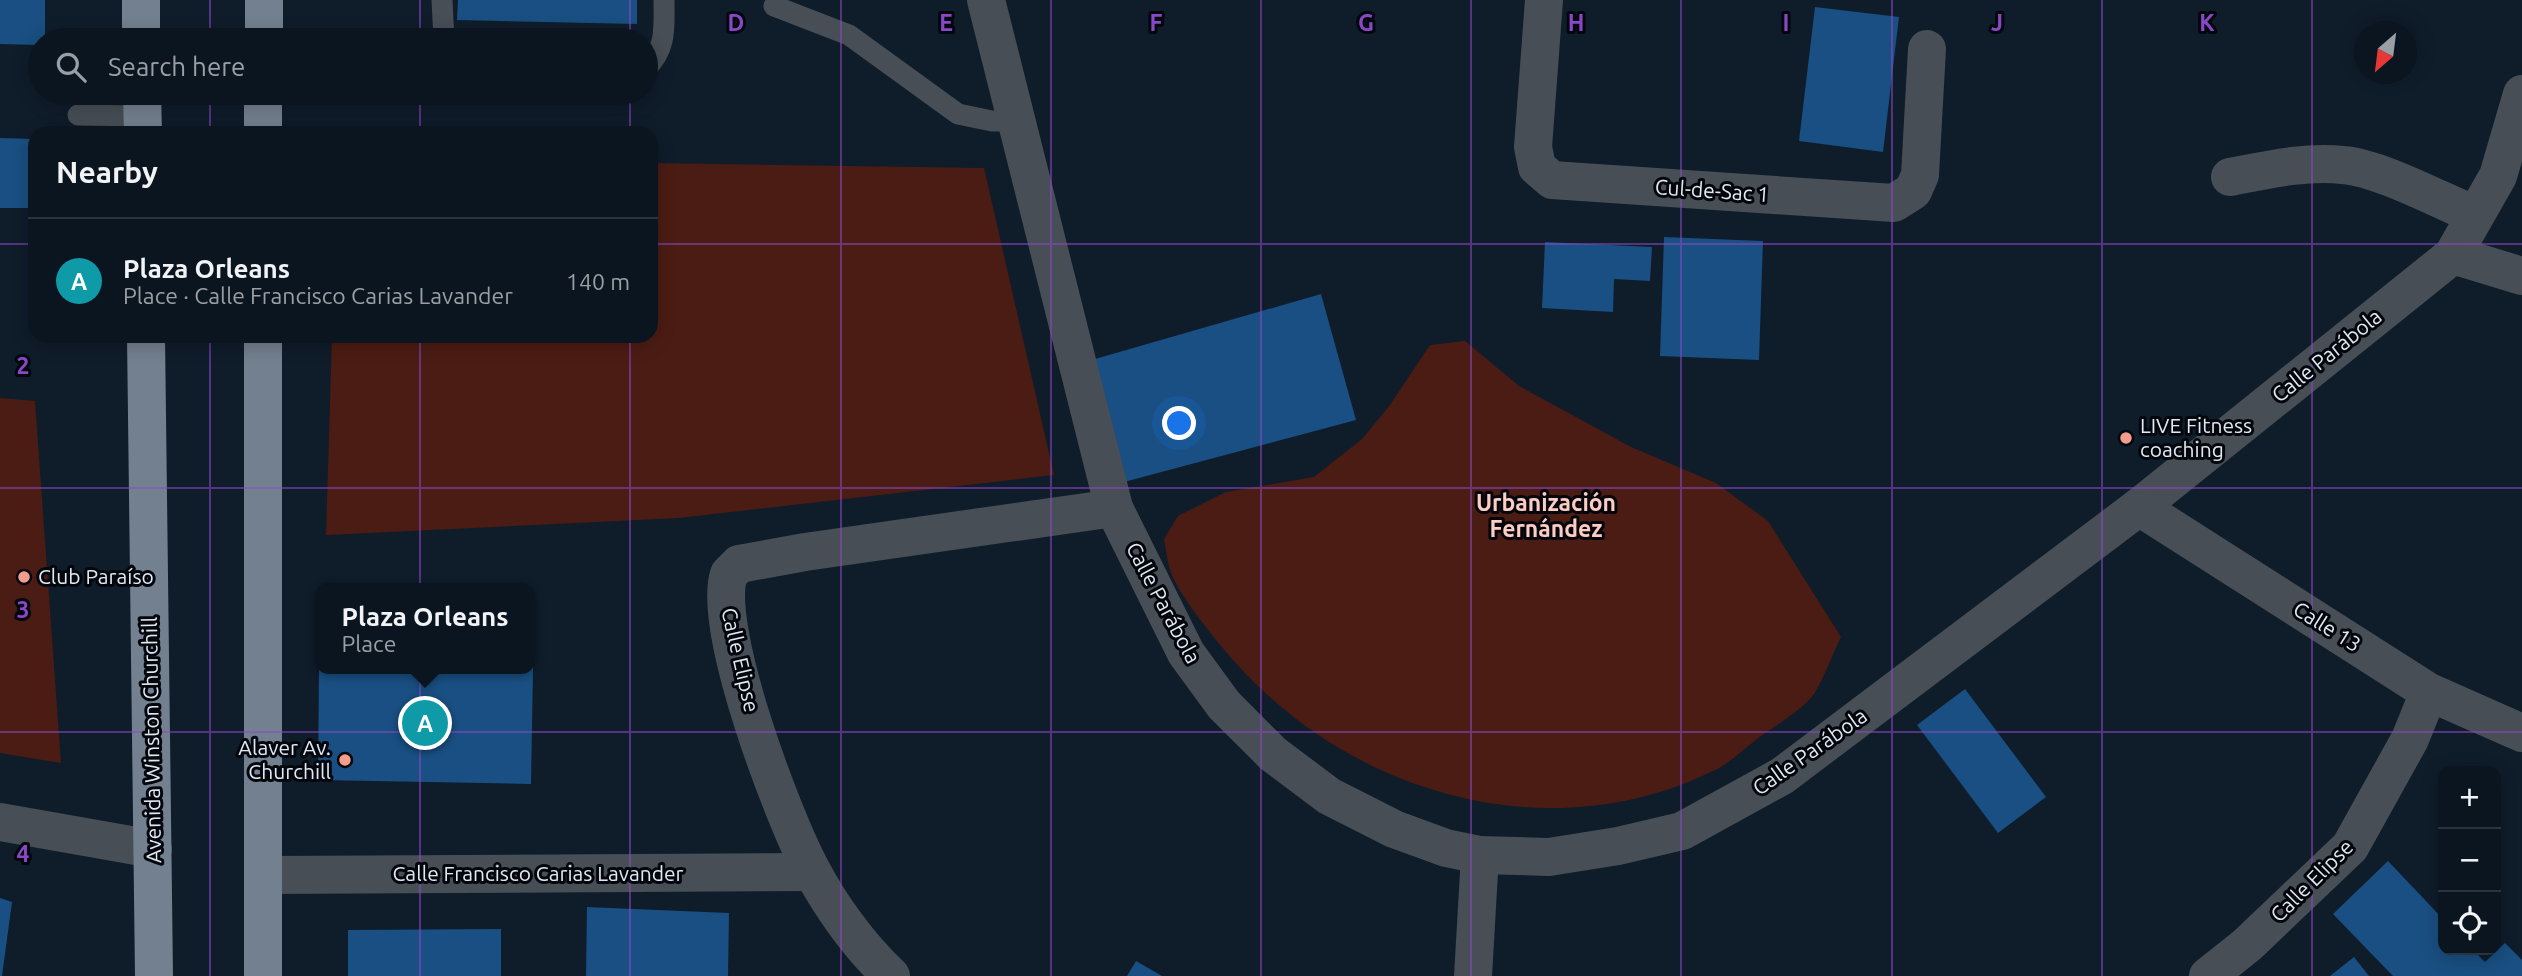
<!DOCTYPE html>
<meta charset="utf-8">
<style>
body{margin:0;font-family:Ubuntu,sans-serif;background:#19222d;color:#f1f3f6}
.controls{position:absolute;right:21px;bottom:21px;display:grid;overflow:hidden;border-radius:14px;box-shadow:0 4px 18px #0003}
.controls button{width:63px;height:63px;display:grid;place-items:center;padding:0;border:0;border-bottom:2px solid #2b343e;background:#0b1520;color:#f1f3f6;font:35px sans-serif}
.compass{position:absolute;left:2354px;top:21px;width:63px;height:63px;border-radius:50%;background:#0b1520;box-shadow:0 4px 18px #0003;rotate:208deg}
.you{position:absolute;left:1180px;top:424px;width:24px;height:24px;margin:-18px;border:5px solid #fff;border-radius:50%;background:#1a73e8;box-shadow:0 0 0 10px #1a73e833}
.badge{display:grid;place-items:center;width:46px;height:46px;border-radius:50%;background:#d93025;color:#fff;font-size:23px;font-weight:700}
.pin{position:absolute;translate:-50% -50%;border:4px solid #fff;box-shadow:0 2px 7px #0006}
.popup{position:absolute;left:315px;top:583px;width:220px;height:91px;box-sizing:border-box;display:grid;place-content:center;border-radius:14px;background:#0b1520;filter:drop-shadow(0 2px 5px #0005);font-size:23px;white-space:nowrap;color:#9a9fa5}
.popup b{font-size:26px;color:#f1f3f6}
.popup::after{content:'';position:absolute;left:50%;top:100%;margin-left:-14px;border:14px solid transparent;border-top-color:#0b1520}
.list{margin:0;padding:0;list-style:none}
h2{display:flex;justify-content:space-between;align-items:center;height:91px;margin:0;padding:0 28px;font-size:30px}
h2 small{font-size:23px;font-weight:400;color:#9a9fa5}
.list li{display:grid;grid-template-columns:46px 1fr auto;gap:21px;align-items:center;box-sizing:border-box;height:126px;padding:0 28px;border-top:2px solid #2b343e}
.list b{display:block;font-size:26px;white-space:nowrap}
.list p{margin:0;font-size:23px;white-space:nowrap;color:#9a9fa5}
.list em{font-size:23px;font-style:normal;color:#9a9fa5}
.icon{flex:none;width:38px;height:38px;fill:none;stroke:currentColor;stroke-width:2;stroke-linecap:round;stroke-linejoin:round}
.map{position:relative;flex:none;width:2522px;height:976px;overflow:hidden}
.search{position:absolute;background:#0b1520;box-shadow:0 4px 18px #0003;left:28px;top:28px;width:630px;height:77px;display:flex;align-items:center;gap:18px;box-sizing:border-box;padding:0 24px;border-radius:38px;color:#9a9fa5;font-size:26px}
.panel{position:absolute;background:#0b1520;box-shadow:0 4px 18px #0003;left:28px;top:126px;width:630px;height:217px;border-radius:21px}
.map>svg:first-child{display:block}
.green{fill:#4b1c14}
.building{fill:#194f82}
.lines{fill:none;stroke-linecap:round;stroke-linejoin:round}
.service{stroke:#474e55;stroke-width:21}
.minor{stroke:#474e55;stroke-width:38}
.primary{stroke:#73808f;stroke-width:38}
.grid{fill:none;stroke:#8a48c7;stroke-width:2;stroke-opacity:0.55}
.poi-dot{fill:#f49d8c;stroke:#03060c;stroke-width:2.5}
.labels{text-anchor:middle;stroke-width:6;stroke-linejoin:round;paint-order:stroke}
.street-label{font-size:21px;fill:#e1e9f3;stroke:#03060c}
.poi-label{font-size:21px;fill:#e1e9f3;stroke:#03060c;text-anchor:start}
.neighbourhood-label{font-size:23px;font-weight:bold;fill:#ffccc1;stroke:#03060c}
.grid-label{font-size:23px;text-anchor:middle;font-weight:bold;fill:#8a48c7;stroke:#03060c;stroke-width:6;stroke-linejoin:round;paint-order:stroke}
</style>
<div class="map">
<svg width="2522" height="976" viewBox="0 0 2522 976">
<rect width="100%" height="100%" fill="#0f1c2a"/>
<g class="green">
<path d="M651,163L984,168L1054,475L679,518L326,535L332,336H651Z"/>
<path d="M1465,341L1519,386L1631,447L1716,483L1768,521L1841,637C1832,655 1825,676 1814,694C1803,710 1768,730 1752,743C1740,752 1727,765 1713,771C1554,849 1363,798 1244,672C1225,652 1178,596 1170,570C1167,560 1166,549 1164,539L1178,516L1226,492L1314,477L1362,439L1390,405L1430,345Z"/>
<path d="M0,398L35,401L61,763L0,753Z"/>
</g>
<g class="building">
<path d="M0,0H45V40H40V45L0,44Z"/>
<path d="M458,0H637V24L457,20Z"/>
<path d="M1815,7L1899,17L1883,152L1799,141Z"/>
<path d="M0,138L35,139V208H0Z"/>
<path d="M1664,237L1763,241L1759,360L1660,356Z"/>
<path d="M1545,242L1652,247L1650,281L1614,279L1613,312L1542,308Z"/>
<path d="M1321,294L1356,420L1124,482L1095,359Z"/>
<path d="M530,613H534L531,784L318,780L319,669H530Z"/>
<path d="M1965,689L2046,797L1998,833L1917,725Z"/>
<path d="M2388,861L2443,919V950H2473L2485,962L2505,943L2522,960V976H2393L2333,914Z"/>
<path d="M0,898L12,902L2,976H0Z"/>
<path d="M587,907L729,913L728,976H586Z"/>
<path d="M501,929V976H348V930Z"/>
<path d="M2354,957L2369,976H2330Z"/>
<path d="M1136,961L1162,976H1127Z"/>
</g>
<g class="lines">
<g class="service">
<path d="M442,0L444,40"/>
<path d="M774,6L849,35L958,114L992,121H1017"/>
<path d="M646,68C667,49 664,26 664,0"/>
<path d="M78,115L142,116"/>
</g>
<g class="minor">
<path d="M986,0L1114,508L1186,653L1224,705L1273,754L1329,796L1394,829L1446,848L1480,855L1549,857L1618,846L1682,831L1782,776L2139,507L2453,255L2498,176L2522,94"/>
<path d="M1544,0L1533,147L1537,167L1552,180L1894,203L1913,191L1920,175L1927,49"/>
<path d="M2230,177C2267,170 2305,161 2343,165C2380,168 2439,200 2475,215"/>
<path d="M2453,255L2522,276"/>
<path d="M2139,507L2429,692L2522,733"/>
<path d="M0,822L153,849"/>
<path d="M264,875L812,872"/>
<path d="M891,976C860,947 831,907 811,869C783,817 711,628 729,574L739,564L805,552L1114,508"/>
<path d="M1473,976L1480,855"/>
<path d="M2208,976L2247,945L2350,847L2410,739L2429,692"/>
</g>
<g class="primary">
<path d="M141,0V40"/>
<path d="M264,40V0"/>
<path d="M142,93L143,133"/>
<path d="M263,133V93"/>
<path d="M146,336L154,976"/>
<path d="M263,336V976"/>
</g>
</g>
<path class="grid" d="M210,0V40M420,0V40M630,0V40M841,0V976M1051,0V976M1261,0V976M1471,0V976M1681,0V976M1892,0V976M2102,0V976M2312,0V976M210,93V133M420,93V133M630,93V133M0,244H35M651,244H2522M210,336V976M420,336V976M630,336V976M0,488H2522M0,732H2522"/>
<g class="poi-dot">
<circle cx="2126" cy="438" r="7"/>
<circle cx="24" cy="577" r="7"/>
<circle cx="345" cy="760" r="7"/>
</g>
<g class="labels">
<g class="street-label">
<text transform="translate(1712 191) rotate(4)" y="7">Cul-de-Sac 1</text>
<text transform="translate(2327 356) rotate(-39)" y="7">Calle Parábola</text>
<text transform="translate(1163 603) rotate(62)" y="7">Calle Parábola</text>
<text transform="translate(2327 627) rotate(32)" y="7">Calle 13</text>
<text transform="translate(740 660) rotate(77)" y="7">Calle Elipse</text>
<text transform="translate(152 740) rotate(-91)" y="7">Avenida Winston Churchill</text>
<text transform="translate(1810 752) rotate(-35)" y="7">Calle Parábola</text>
<text x="538" y="881">Calle Francisco Carias Lavander</text>
<text transform="translate(2312 881) rotate(-45)" y="7">Calle Elipse</text>
</g>
<g class="poi-label">
<text x="2140" y="433">LIVE Fitness<tspan x="2140" dy="24">coaching</tspan></text>
<text x="38" y="584">Club Paraíso</text>
<text x="331" y="755" text-anchor="end">Alaver Av.<tspan x="331" dy="24">Churchill</tspan></text>
</g>
<g class="neighbourhood-label">
<text x="1546" y="511">Urbanización<tspan x="1546" dy="26">Fernández</tspan></text>
</g>
</g>
<g class="grid-label">
<text x="736" y="31">D</text>
<text x="946" y="31">E</text>
<text x="1156" y="31">F</text>
<text x="1366" y="31">G</text>
<text x="1576" y="31">H</text>
<text x="1786" y="31">I</text>
<text x="1997" y="31">J</text>
<text x="2207" y="31">K</text>
<text x="23" y="374">2</text>
<text x="23" y="618">3</text>
<text x="23" y="862">4</text>
</g>
</svg>
<div class="controls">
<button>+</button>
<button>−</button>
<button><svg class="icon" aria-label="locate" viewBox="0 0 24 24"><circle cx="12" cy="12" r="6"/><path d="M12 2v4M12 18v4M2 12h4M18 12h4"/></svg></button>
</div>
<svg class="compass" viewBox="-18 -18 36 36"><path d="M0-13l5 13h-10z" fill="#e53935"/><path d="M0 13l5-13h-10z" fill="#9a9fa5"/></svg>
<div class="you"></div>
<div class="pin badge" style="left:425px;top:723px;background:#0f9aa8">A</div>
<div class="popup"><b>Plaza Orleans</b>Place</div>
<div class="search"><svg class="icon" aria-label="search" viewBox="0 0 24 24"><circle cx="10" cy="10" r="6"/><path d="M15 15l6 6"/></svg>Search here</div>
<section class="panel">
<h2>Nearby<small></small></h2>
<ul class="list">
<li><span class="badge" style="background:#0f9aa8">A</span><div><b>Plaza Orleans</b><p>Place · Calle Francisco Carias Lavander</p></div><em>140 m</em></li>
</ul>
</section>
</div>
